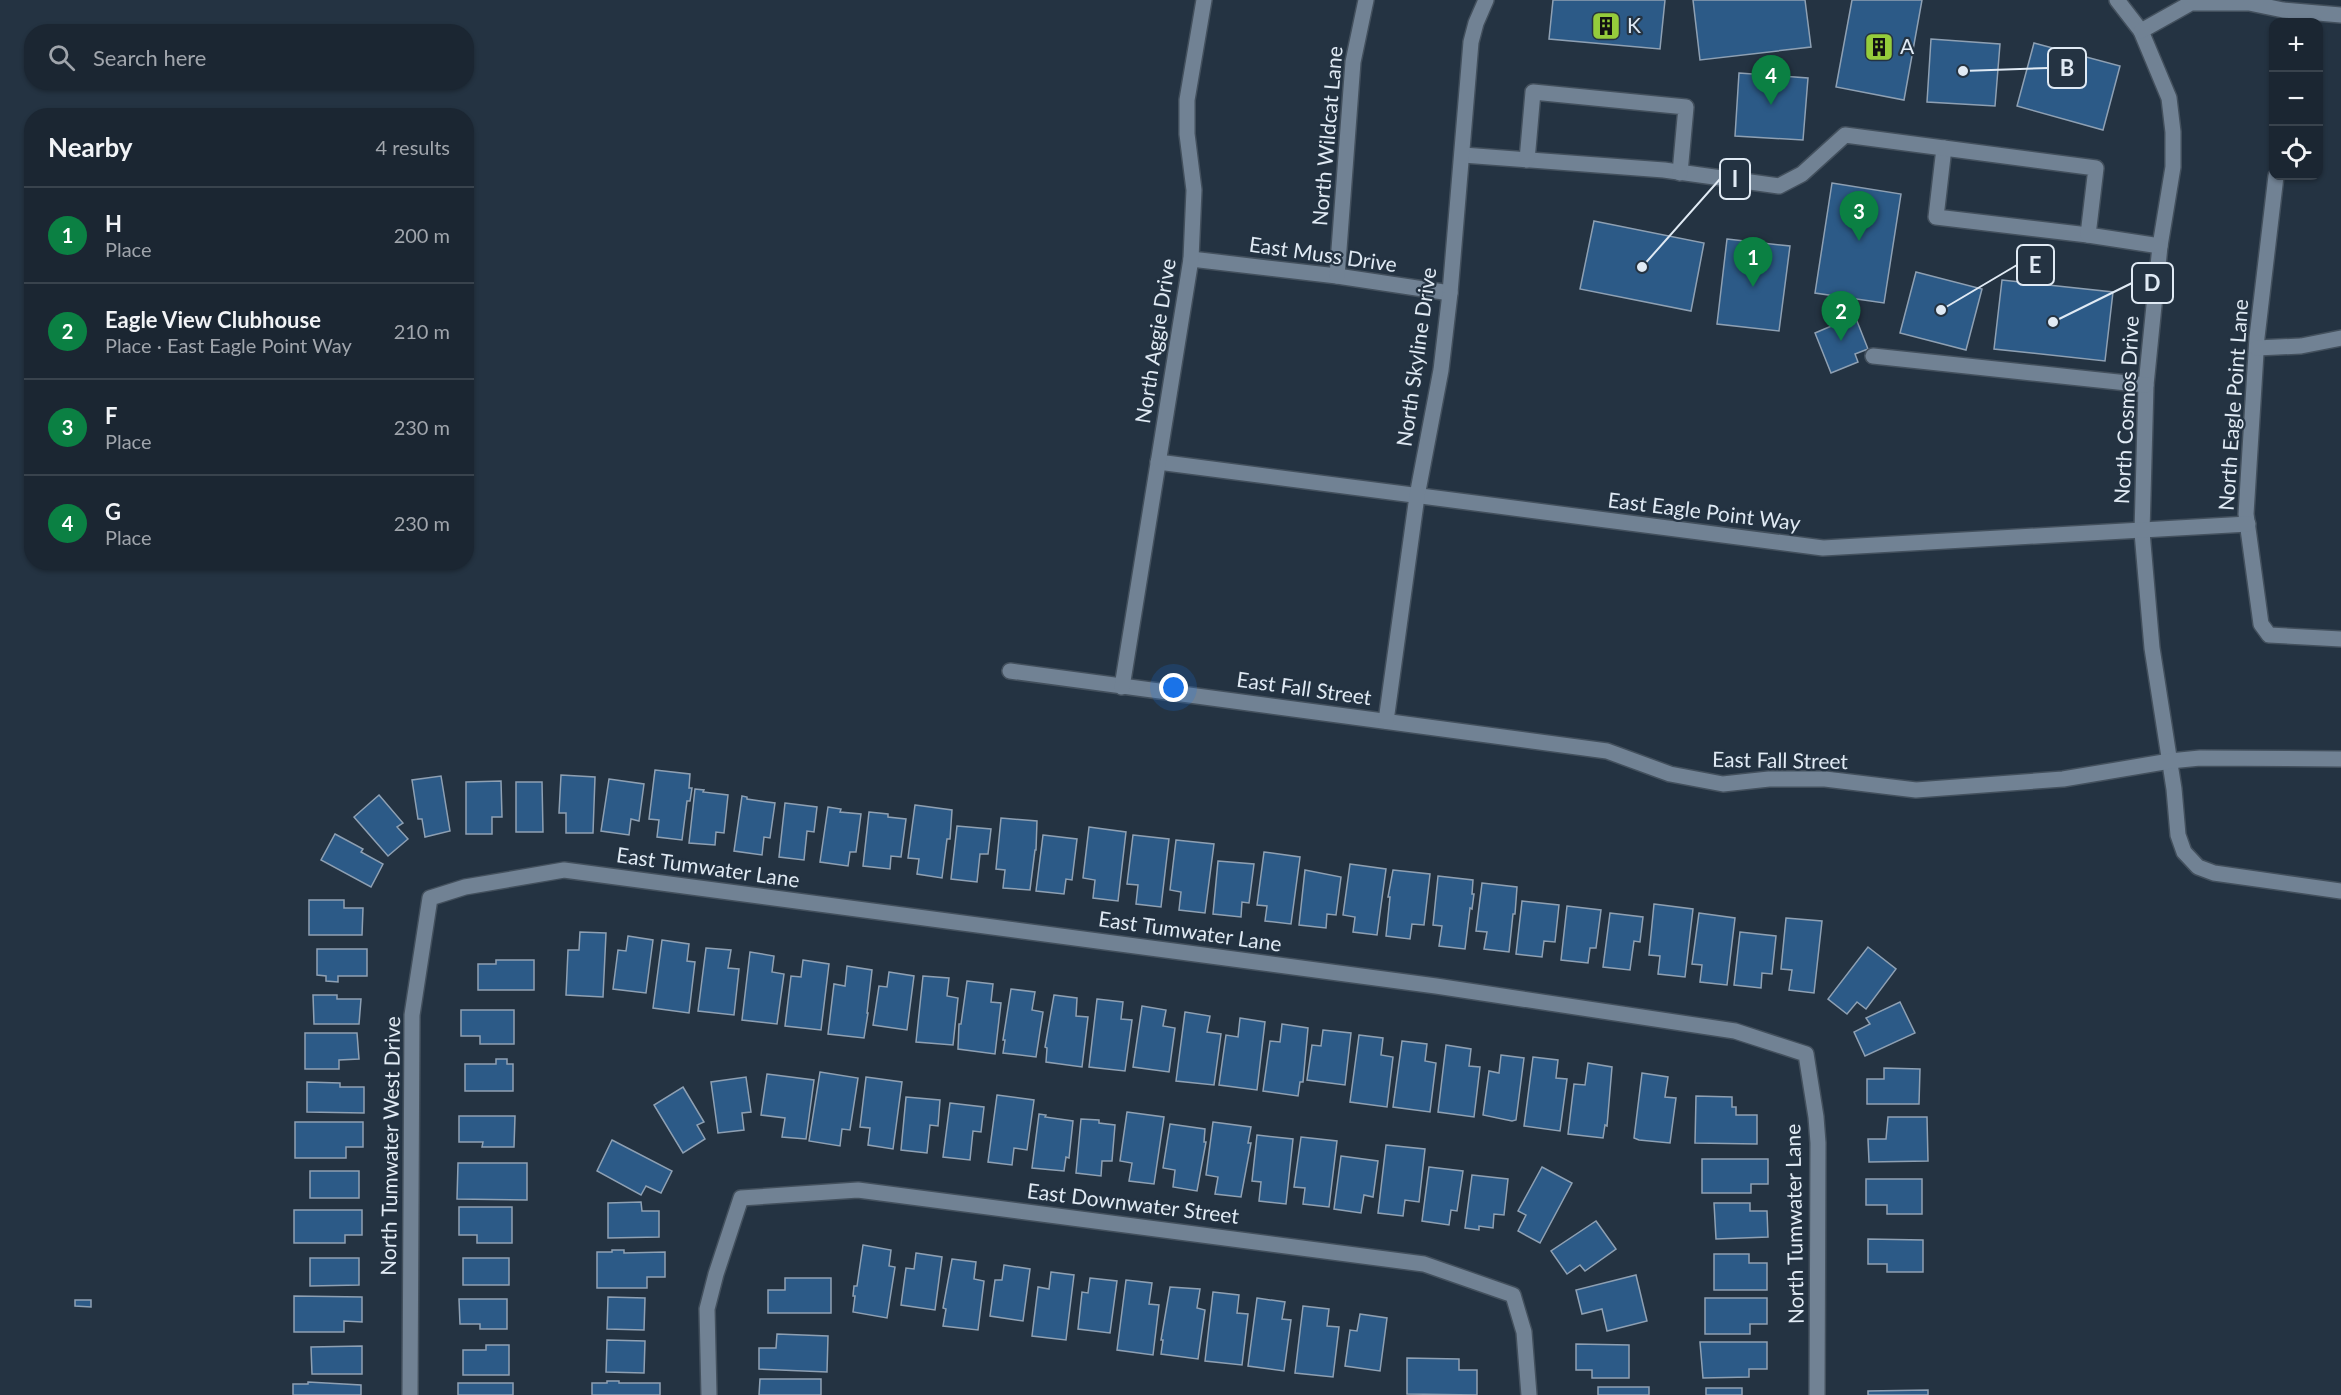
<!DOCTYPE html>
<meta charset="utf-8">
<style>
body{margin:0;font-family:Lato,sans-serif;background:#242e3a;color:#f1f3f6}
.controls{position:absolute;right:18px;top:18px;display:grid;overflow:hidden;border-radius:12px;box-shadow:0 2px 4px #0004}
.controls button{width:54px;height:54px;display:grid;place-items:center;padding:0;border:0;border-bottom:2px solid #39434d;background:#1b2632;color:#f1f3f6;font:30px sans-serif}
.you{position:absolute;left:1174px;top:688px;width:21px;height:21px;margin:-15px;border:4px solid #fff;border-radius:50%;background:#1a73e8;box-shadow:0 0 0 9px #1a73e833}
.badge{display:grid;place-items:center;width:39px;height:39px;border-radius:50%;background:#0b8043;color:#fff;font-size:20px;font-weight:700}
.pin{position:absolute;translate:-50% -50px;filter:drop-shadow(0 2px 3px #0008)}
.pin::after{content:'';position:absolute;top:32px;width:21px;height:18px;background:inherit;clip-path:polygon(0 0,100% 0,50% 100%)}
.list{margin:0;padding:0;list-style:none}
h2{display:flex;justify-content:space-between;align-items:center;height:78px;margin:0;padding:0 24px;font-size:26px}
h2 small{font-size:20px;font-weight:400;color:#a0a5ac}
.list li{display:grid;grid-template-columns:39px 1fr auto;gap:18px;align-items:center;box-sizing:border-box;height:96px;padding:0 24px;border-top:2px solid #39434d}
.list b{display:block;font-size:22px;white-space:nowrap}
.list p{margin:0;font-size:20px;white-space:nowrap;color:#a0a5ac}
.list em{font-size:20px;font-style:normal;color:#a0a5ac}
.icon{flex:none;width:33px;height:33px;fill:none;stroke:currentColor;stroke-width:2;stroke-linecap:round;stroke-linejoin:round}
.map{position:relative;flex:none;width:2341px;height:1395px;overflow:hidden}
.search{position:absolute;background:#1b2632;box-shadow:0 2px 4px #0004;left:24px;top:24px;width:450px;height:66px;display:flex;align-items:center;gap:15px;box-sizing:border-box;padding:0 21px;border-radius:24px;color:#a0a5ac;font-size:22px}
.panel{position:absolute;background:#1b2632;box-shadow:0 2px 4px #0004;left:24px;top:108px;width:450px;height:462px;border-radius:24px}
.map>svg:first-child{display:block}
.building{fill:#2c5a87;stroke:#8ea0b3;stroke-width:1.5}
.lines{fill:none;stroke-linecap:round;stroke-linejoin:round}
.minor-casing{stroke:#43505d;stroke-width:18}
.minor{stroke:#718294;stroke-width:15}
.labels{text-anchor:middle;stroke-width:4.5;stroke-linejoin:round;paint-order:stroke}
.poi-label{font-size:21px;fill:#e0eaf4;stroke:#243342;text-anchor:start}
.street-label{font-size:21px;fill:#e0eaf4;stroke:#243342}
.leader{fill:none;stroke:#e0eaf4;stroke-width:2}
.callout-dot{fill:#e0eaf4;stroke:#243342;stroke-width:2}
.callout{fill:#243342;stroke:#e0eaf4;stroke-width:2}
.callout-label{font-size:22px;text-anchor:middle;font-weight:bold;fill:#e0eaf4}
</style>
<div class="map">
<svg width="2341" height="1395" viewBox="0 0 2341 1395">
<rect width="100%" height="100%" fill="#243342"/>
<g class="building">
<path d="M1553,0H1665L1660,49L1549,39Z"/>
<path d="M1693,0H1805L1811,47L1700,60Z"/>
<path d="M1852,0H1922L1904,100L1836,87Z"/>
<path d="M1931,39L2000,44L1995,106L1927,102Z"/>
<path d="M2034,43L2120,66L2103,130L2017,106Z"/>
<path d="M1739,73L1808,78L1803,140L1735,136Z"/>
<path d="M1832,183L1901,194L1884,303L1815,293Z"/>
<path d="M1594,221L1704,243L1691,311L1580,289Z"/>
<path d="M1727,239L1790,246L1779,331L1717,324Z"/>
<path d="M1916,272L1982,289L1966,350L1900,333Z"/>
<path d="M2002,280L2113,292L2105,361L1994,349Z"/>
<path d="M1855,316L1868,349L1855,354L1858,362L1831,373L1815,333Z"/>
<path d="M655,770L690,774L689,788H692L690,801H687L682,840L657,837L659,820L649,819Z"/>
<path d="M561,775L595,777L593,833H566V813H559Z"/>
<path d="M441,776L450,831L425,837L422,819H418L412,780Z"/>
<path d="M609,779L644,784L639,821L631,819L629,835L601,831Z"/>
<path d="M501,781L502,817H492V834H466V782Z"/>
<path d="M516,782H542L543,832H516Z"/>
<path d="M695,789L704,790L703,792L728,795L724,833L716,832L715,845L689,843Z"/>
<path d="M379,795L403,823L397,827L408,839L388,856L354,817Z"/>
<path d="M742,796L747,797V799L775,803L770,838L764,837L762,855L734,851Z"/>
<path d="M785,803L817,807L814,832L807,831L804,860L779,857Z"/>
<path d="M915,805L952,810L950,839H947L942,878L917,874L919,859L908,858Z"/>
<path d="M828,807L841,809L840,812L861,814L856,852H850L848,866L820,862Z"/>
<path d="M869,812L888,814V817L906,819L901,857L891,856L890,869L863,866Z"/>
<path d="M1001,818L1037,821L1036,850H1035L1030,890L1003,888L1005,870L996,869Z"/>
<path d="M957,826L991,829L988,854H980L977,882L951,879Z"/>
<path d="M1089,827L1126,832L1118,901L1093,898L1095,880L1083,878Z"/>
<path d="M335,834L363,849L361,852L383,864L371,887L321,860Z"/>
<path d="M1043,835L1077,839L1072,880L1066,879L1064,894L1036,891Z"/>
<path d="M1133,835L1169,839L1161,907L1136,904L1138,885L1127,884Z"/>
<path d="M1176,840L1214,844L1205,913L1179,910L1181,892L1170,890Z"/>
<path d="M1264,852L1300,857L1291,924L1265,921L1267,906L1257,905Z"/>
<path d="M1218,861L1254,864L1249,903L1242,902L1241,917L1213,914Z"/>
<path d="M1350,864L1386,869L1377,935L1353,932L1355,917L1343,915Z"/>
<path d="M1305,870L1341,877L1336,915L1327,914L1326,928L1299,925Z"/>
<path d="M1393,870L1430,874L1424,925L1412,924L1410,939L1386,936L1390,897H1388Z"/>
<path d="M1438,876L1473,880L1472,894H1474L1472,909L1470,908L1465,949L1439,946L1442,926L1433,925Z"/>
<path d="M1482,883L1517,887L1515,914H1513L1509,952L1484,949L1487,932L1476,931Z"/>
<path d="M309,900H344V908H363L362,935H309Z"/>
<path d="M1522,901L1559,905L1555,942L1544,941L1542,957L1516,954Z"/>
<path d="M1654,904L1693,909L1685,977L1658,974L1660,956L1649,955Z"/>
<path d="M1567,906L1601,910L1596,948H1590L1588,963L1561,960Z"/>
<path d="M1610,913L1643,917L1640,942L1634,941L1630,970L1603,967Z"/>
<path d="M1699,913L1735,918L1727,985L1700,982L1702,965L1692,964Z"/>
<path d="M1786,918L1822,921L1814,993L1789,990L1792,970L1781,969Z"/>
<path d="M580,932L606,933L603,997L566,995L568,950H579Z"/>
<path d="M1740,932L1776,936L1772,974L1762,973L1761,988L1734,985Z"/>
<path d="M628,936L653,940L646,993L613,989L618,950L626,951Z"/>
<path d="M662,940L689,944L687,961L695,962L689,1013L653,1008Z"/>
<path d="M1868,947L1896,969L1866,1009L1857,1002L1847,1014L1828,999Z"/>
<path d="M706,948L731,950L728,968L739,969L734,1015L698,1011Z"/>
<path d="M317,949H367V976H338V982L326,981V976L317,975Z"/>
<path d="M750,952L774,956L772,972L784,974L777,1024L742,1020Z"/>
<path d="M496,960H534V990H478V964H496Z"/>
<path d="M803,960L829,964L821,1030L785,1026L791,976L801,977Z"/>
<path d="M847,966L872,970L867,1013H868L864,1038L828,1034L834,984L845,986Z"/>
<path d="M889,972L914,976L907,1030L873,1025L879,986L887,987Z"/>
<path d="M923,976L949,978L947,996L958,998L953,1045L916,1042Z"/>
<path d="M967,981L993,984L991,1002L1001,1003L995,1054L958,1049L959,1024H961Z"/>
<path d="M1011,989L1035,992L1032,1010L1043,1012L1036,1057L1003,1053L1005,1040H1003Z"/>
<path d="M313,995H337V999H361L359,1024H314Z"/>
<path d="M1054,995L1077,998L1076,1016L1088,1017L1082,1067L1046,1062L1047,1048L1045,1047Z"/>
<path d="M1097,999L1123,1002L1121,1019L1132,1020L1125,1071L1089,1067Z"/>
<path d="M1900,1002L1915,1033L1865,1056L1854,1032L1870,1024L1866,1018Z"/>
<path d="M1142,1006L1166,1010L1163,1026L1175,1028L1169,1072L1133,1067Z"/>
<path d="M461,1010H514V1044H480V1036H461Z"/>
<path d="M1185,1012L1210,1016L1207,1032L1221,1034L1214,1085L1176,1081Z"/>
<path d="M1240,1018L1265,1022L1257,1090L1219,1085L1226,1035L1238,1037Z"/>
<path d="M1282,1024L1308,1028L1303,1082H1300L1298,1096L1263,1091L1270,1041L1280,1042Z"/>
<path d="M1323,1030L1351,1033L1345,1085L1307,1080L1312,1045L1321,1046Z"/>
<path d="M305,1033H357L359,1059L339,1060V1069H305Z"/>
<path d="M1359,1035L1383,1038L1381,1055L1393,1057L1387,1107L1350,1102Z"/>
<path d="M1402,1041L1427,1044L1425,1061L1436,1063L1430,1112L1393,1107Z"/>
<path d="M1446,1045L1471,1049L1469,1066L1480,1067L1474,1117L1438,1112Z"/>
<path d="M1501,1055L1524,1058L1516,1120L1512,1121L1483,1115L1489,1071L1499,1073Z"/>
<path d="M1533,1057L1558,1060L1556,1078L1567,1079L1560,1131L1524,1126Z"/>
<path d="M496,1059H507V1064H513V1091H465V1064H496Z"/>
<path d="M1588,1063L1612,1067L1607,1126L1605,1125L1603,1138L1568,1134L1574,1084L1585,1085Z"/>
<path d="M1884,1068L1920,1069L1919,1104H1867V1079H1884Z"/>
<path d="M820,1072L858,1078L850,1130L842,1129L840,1146L809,1141Z"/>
<path d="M1642,1073L1668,1077L1665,1097L1676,1098L1670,1143L1639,1140L1634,1138Z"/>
<path d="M767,1074L814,1080L806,1139L782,1137L785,1118L761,1115Z"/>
<path d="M746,1077L751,1112L742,1113L744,1130L718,1133L711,1082Z"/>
<path d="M866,1077L902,1082L893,1149L868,1145L870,1128L860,1127Z"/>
<path d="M307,1082L340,1083V1087H364V1113L307,1112Z"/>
<path d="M683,1087L704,1122L697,1125L705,1139L683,1153L654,1105Z"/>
<path d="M997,1095L1034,1100L1027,1150L1014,1148L1012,1165L988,1162Z"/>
<path d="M1696,1096L1732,1097V1107H1736V1115H1757V1144L1695,1143Z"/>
<path d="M906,1097L940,1100L938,1126L930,1125L927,1153L901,1150Z"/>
<path d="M950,1103L984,1107L981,1132L973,1131L970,1160L943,1157Z"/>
<path d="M1127,1112L1164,1117L1154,1184L1129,1181L1132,1163L1120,1161Z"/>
<path d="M1039,1114L1046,1115L1045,1117L1073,1121L1069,1158L1066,1157L1064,1171L1032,1168Z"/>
<path d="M459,1116H515L514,1147H482L483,1142H459Z"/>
<path d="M1888,1117H1927L1928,1161L1869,1162L1868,1139H1886Z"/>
<path d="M1081,1119L1099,1120V1123L1115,1125L1112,1161H1102L1101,1176L1076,1173Z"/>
<path d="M295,1122H363V1147H346V1158H295Z"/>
<path d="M1213,1122L1251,1127L1248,1143H1251L1241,1197L1215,1194L1218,1177L1206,1175Z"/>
<path d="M1170,1124L1205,1129L1204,1142H1206L1197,1191L1173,1187L1175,1170L1163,1168Z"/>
<path d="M1257,1135L1293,1139L1286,1204L1259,1201L1261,1182L1252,1181Z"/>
<path d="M1301,1137L1337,1141L1329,1207L1303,1204L1305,1188L1294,1187Z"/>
<path d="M612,1140L672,1171L661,1193L646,1186L641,1195L597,1171Z"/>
<path d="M1386,1145L1425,1149L1419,1202L1405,1200L1403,1216L1378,1213Z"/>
<path d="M1341,1156L1378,1161L1373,1197L1364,1195L1361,1213L1334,1209Z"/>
<path d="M1702,1159H1768V1184H1751V1193H1702Z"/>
<path d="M458,1163H527V1200L457,1199Z"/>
<path d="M1429,1167L1463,1171L1457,1211L1451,1210L1449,1225L1422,1221Z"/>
<path d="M1542,1167L1572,1183L1540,1243L1518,1231L1526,1215L1518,1211Z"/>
<rect x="310" y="1171" width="49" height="27"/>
<path d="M1472,1175L1508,1179L1504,1215L1494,1214L1493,1228L1479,1226V1230L1465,1228Z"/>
<path d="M1866,1179H1922V1214H1887V1205H1866Z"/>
<path d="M641,1202L642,1211H659V1237L608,1238V1203Z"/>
<path d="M1714,1203H1750V1211H1767L1768,1237L1716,1239Z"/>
<path d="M459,1207H512V1243H477V1235H459Z"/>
<path d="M294,1210H362V1235H345V1243H294Z"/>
<path d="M1596,1221L1616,1249L1585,1271L1580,1265L1567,1274L1551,1251Z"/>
<path d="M1868,1239L1923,1240V1272H1887V1264H1868Z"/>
<path d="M863,1245L891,1250L889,1266L895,1267L887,1318L853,1312L855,1296H853L854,1286H857Z"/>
<path d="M612,1250H624V1253L665,1252V1277H647V1288H597V1252H612Z"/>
<path d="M916,1253L942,1257L935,1310L901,1305L906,1268L914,1269Z"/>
<path d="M1714,1254H1749V1263H1767V1290H1714Z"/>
<path d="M310,1258H359V1285L310,1286Z"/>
<rect x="463" y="1258" width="46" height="27"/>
<path d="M952,1259L976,1262L974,1279L984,1281L978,1330L943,1326L946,1309L943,1308Z"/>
<path d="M1004,1265L1030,1269L1023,1321L990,1316L995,1280H1002Z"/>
<path d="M1051,1272L1074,1275L1066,1340L1032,1336L1038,1287L1049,1289Z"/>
<path d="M1636,1275L1647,1321L1607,1331L1602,1309L1582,1314L1576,1290Z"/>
<path d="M785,1278H831V1313H768V1290H785Z"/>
<path d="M1090,1278L1117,1281L1110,1333L1078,1329L1082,1292L1088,1293Z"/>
<path d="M1126,1280L1152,1283L1149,1304L1159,1305L1153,1355L1117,1350Z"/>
<path d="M1170,1287L1200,1289L1197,1308L1205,1310L1198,1359L1161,1354L1163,1340H1161Z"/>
<path d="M1213,1292L1239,1295L1237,1313L1248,1314L1242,1365L1205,1361Z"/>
<path d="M294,1296L362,1297V1322L344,1321V1332H294Z"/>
<path d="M608,1297L645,1298L644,1330L607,1329Z"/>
<path d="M1257,1298L1285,1302L1282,1319L1291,1320L1284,1371L1248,1366Z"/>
<path d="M1705,1298H1767V1324H1750V1334H1705Z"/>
<path d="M459,1299H507V1329H480V1324H460Z"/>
<path d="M75,1300H91V1307L75,1306Z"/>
<path d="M1303,1306L1329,1309L1327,1326L1339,1327L1333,1377L1295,1373Z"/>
<path d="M1360,1314L1387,1318L1380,1371L1345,1366L1350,1330L1357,1331Z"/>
<path d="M777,1334L828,1336L827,1372L759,1369V1348H776Z"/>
<path d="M607,1340L645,1341L644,1373L606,1372Z"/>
<path d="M1700,1342H1767V1369H1749V1377L1703,1378Z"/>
<path d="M1576,1344L1629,1345V1378H1592V1370H1576Z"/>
<path d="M486,1345H509V1375H463V1350H486Z"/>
<path d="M362,1346V1374H312L311,1347Z"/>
<path d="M1407,1358L1459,1359V1370H1477V1395L1407,1394Z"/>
<path d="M760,1379H821V1395H759Z"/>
<path d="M607,1381H619V1383H660V1395H592V1383H607Z"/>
<path d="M308,1382L361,1385V1395H293V1384H308Z"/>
<rect x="458" y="1383" width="55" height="12"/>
<rect x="1598" y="1387" width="51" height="8"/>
<rect x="1706" y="1388" width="36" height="7"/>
<path d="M1928,1390V1395H1868V1391Z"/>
</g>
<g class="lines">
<g class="minor-casing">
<g id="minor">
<path d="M2117,0L2141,31L2169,98L2173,132V167L2160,246L2146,385L2142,532L2152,648L2174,789L2178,835L2184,852L2198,867L2214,873L2341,891"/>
<path d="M2141,31L2191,3H2249L2283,10L2341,15"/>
<path d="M1944,148L1936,217L2088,235"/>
<path d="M1463,155L1664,170L1779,186L1802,174L1845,135L2096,168L2088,235L2160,246"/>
<path d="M1527,160L1533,92L1686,107L1680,173"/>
<path d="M2276,176L2257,337L2246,514L2261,624L2269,635L2341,639"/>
<path d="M1191,259L1337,276L1450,293"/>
<path d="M1337,276L1353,62L1366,0"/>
<path d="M2257,348L2301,346L2341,338"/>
<path d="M1873,356L2146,385"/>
<path d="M1158,462L1823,548L2248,524"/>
<path d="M1010,671L1607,751L1670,774L1723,784L1769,779H1825L1916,790L2063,779L2170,761L2200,758L2341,759"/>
<path d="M1122,687L1191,259L1194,190L1187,134V100L1204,0"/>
<path d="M1386,721L1417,496L1441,370L1450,293L1471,42L1476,23L1486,0"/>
<path d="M410,1395L412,1015L430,898L465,887L564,870L1436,986L1735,1031L1806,1054L1816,1117L1818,1143L1817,1395"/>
<path d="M709,1395L707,1309L716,1274L741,1198L858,1190L1424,1264L1513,1295L1524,1332L1529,1395"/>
</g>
</g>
<use href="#minor" class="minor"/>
</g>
<defs>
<g id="building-square" transform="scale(1.5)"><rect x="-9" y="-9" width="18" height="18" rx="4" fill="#95cc3b" stroke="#243342"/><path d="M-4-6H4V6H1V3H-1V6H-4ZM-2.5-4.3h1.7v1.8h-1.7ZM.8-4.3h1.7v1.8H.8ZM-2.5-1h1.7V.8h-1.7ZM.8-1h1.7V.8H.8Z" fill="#111"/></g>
</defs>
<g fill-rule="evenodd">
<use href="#building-square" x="1606" y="26"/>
<use href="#building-square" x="1879" y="47"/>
</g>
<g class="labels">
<g class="poi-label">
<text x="1627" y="33">K</text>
<text x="1900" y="54">A</text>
</g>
<g class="street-label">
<text transform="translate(1328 136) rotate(-85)" y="7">North Wildcat Lane</text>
<text transform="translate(1323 255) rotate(8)" y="7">East Muss Drive</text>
<text transform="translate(1156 341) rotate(-81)" y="7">North Aggie Drive</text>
<text transform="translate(1417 357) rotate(-82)" y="7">North Skyline Drive</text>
<text transform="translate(2234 405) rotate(-86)" y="7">North Eagle Point Lane</text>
<text transform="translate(2127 410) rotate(-87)" y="7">North Cosmos Drive</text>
<text transform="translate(1704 512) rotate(7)" y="7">East Eagle Point Way</text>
<text transform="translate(1304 689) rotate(8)" y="7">East Fall Street</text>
<text transform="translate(1780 761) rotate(1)" y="7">East Fall Street</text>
<text transform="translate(708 868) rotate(8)" y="7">East Tumwater Lane</text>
<text transform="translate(1190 932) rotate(8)" y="7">East Tumwater Lane</text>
<text transform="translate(391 1146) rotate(-89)" y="7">North Tumwater West Drive</text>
<text transform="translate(1133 1204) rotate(7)" y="7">East Downwater Street</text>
<text transform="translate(1795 1224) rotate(-91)" y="7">North Tumwater Lane</text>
</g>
</g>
<path class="leader" d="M1963 71L2048 68M1642 267L1720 179M1941 310L2017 265M2053 322L2132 283"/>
<g class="callout-dot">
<circle cx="1963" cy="71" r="6"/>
<circle cx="1642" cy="267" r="6"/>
<circle cx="1941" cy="310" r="6"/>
<circle cx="2053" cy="322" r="6"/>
</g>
<g class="callout">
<rect x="2048" y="48" width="38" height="40" rx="6"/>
<rect x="1720" y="159" width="30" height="40" rx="6"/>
<rect x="2017" y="245" width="37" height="40" rx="6"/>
<rect x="2132" y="263" width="41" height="40" rx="6"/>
</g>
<g class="callout-label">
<text x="2067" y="76">B</text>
<text x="1735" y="187">I</text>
<text x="2035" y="273">E</text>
<text x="2152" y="291">D</text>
</g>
</svg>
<div class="controls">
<button>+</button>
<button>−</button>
<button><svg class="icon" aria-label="locate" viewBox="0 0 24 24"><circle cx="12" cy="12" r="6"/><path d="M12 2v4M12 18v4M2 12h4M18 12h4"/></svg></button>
</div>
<div class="you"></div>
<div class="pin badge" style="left:1753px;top:287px">1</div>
<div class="pin badge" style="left:1841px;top:341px">2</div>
<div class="pin badge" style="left:1859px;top:241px">3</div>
<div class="pin badge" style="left:1771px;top:105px">4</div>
<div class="search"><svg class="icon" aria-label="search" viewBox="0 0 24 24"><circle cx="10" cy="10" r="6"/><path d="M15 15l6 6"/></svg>Search here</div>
<section class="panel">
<h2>Nearby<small>4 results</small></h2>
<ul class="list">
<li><span class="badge">1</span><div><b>H</b><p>Place</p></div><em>200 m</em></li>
<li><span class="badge">2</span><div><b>Eagle View Clubhouse</b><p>Place · East Eagle Point Way</p></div><em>210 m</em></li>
<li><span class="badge">3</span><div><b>F</b><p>Place</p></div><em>230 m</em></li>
<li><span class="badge">4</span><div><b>G</b><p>Place</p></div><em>230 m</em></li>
</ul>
</section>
</div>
